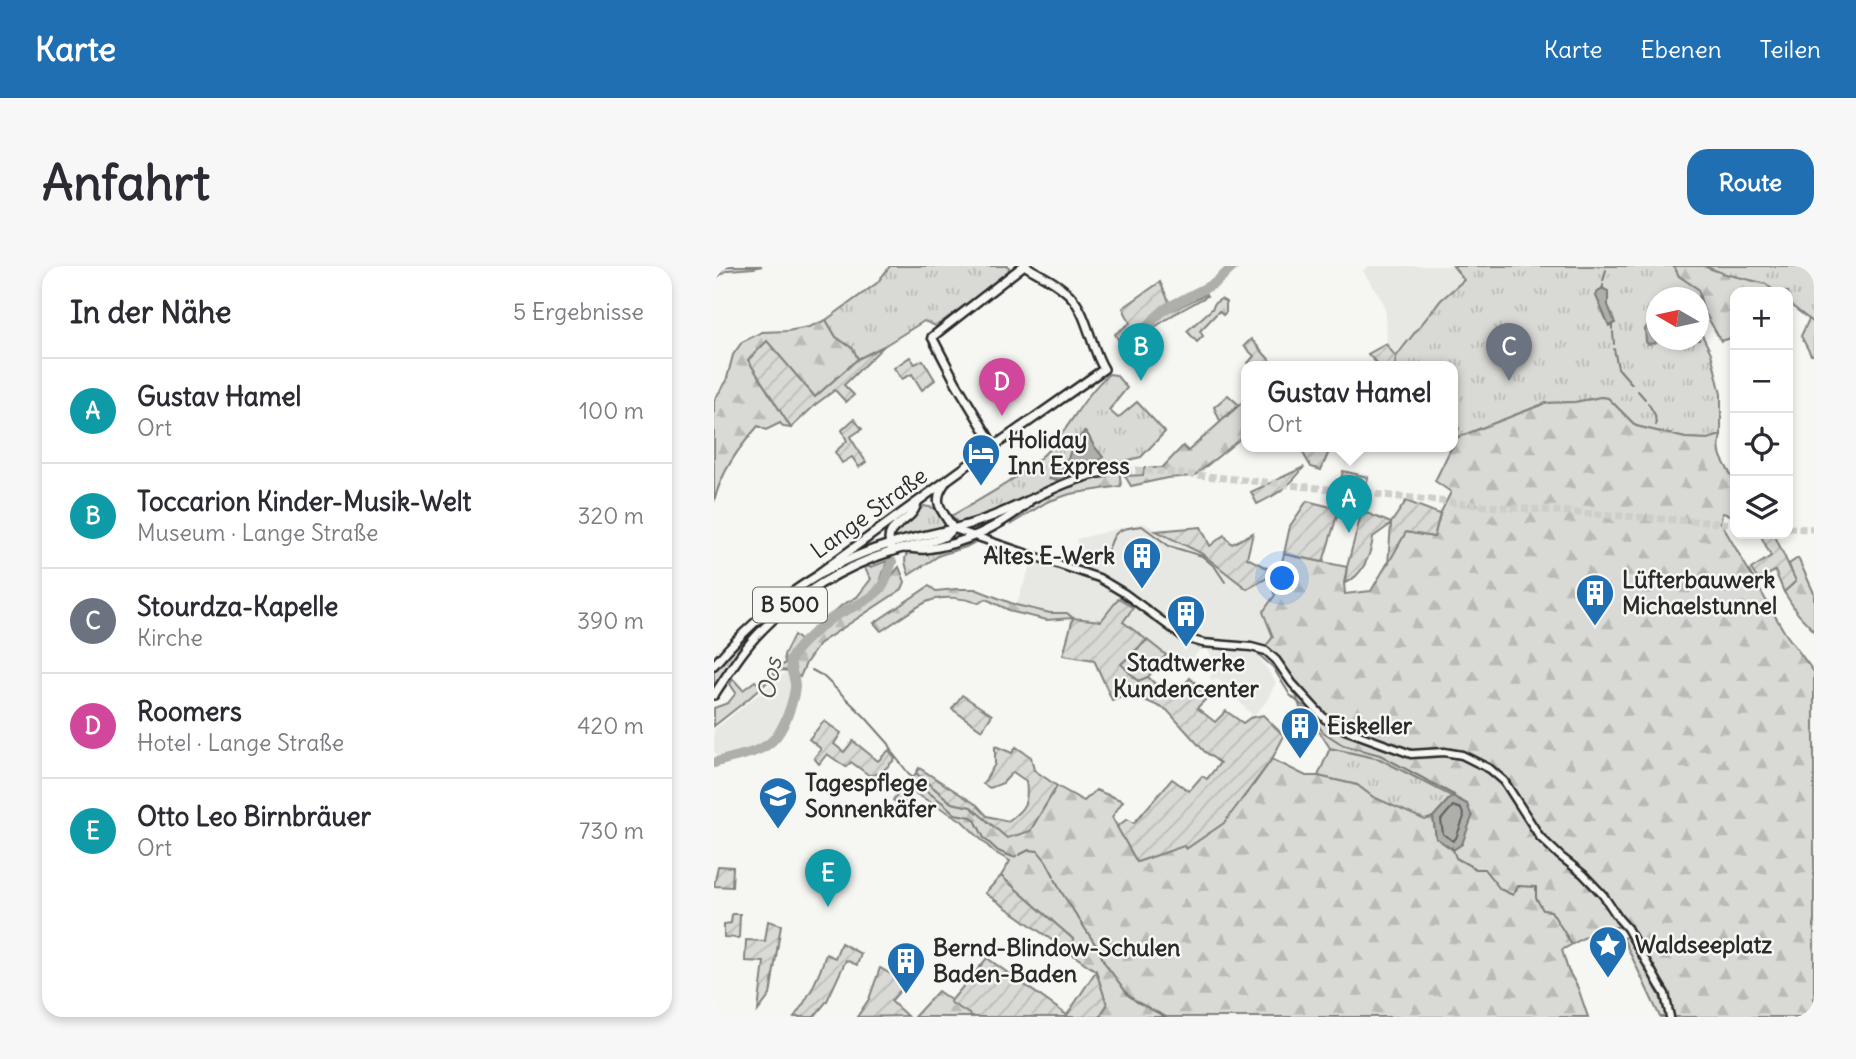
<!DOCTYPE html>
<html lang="de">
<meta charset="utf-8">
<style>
body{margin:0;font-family:Delius,sans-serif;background:#f7f7f7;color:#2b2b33}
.controls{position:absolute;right:21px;top:21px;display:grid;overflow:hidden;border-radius:14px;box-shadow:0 4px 10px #0003}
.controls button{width:63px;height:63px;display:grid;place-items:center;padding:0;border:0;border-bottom:2px solid #e1e1e2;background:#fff;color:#2b2b33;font:35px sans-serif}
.compass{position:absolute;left:932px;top:21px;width:63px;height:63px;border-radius:50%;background:#fff;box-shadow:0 4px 10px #0003;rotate:279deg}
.you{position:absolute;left:569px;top:313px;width:24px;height:24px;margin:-18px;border:5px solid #fff;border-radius:50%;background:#1a73e8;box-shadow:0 0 0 10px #1a73e833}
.badge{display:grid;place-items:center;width:46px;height:46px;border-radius:50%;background:#1f6fb2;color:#fff;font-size:23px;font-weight:700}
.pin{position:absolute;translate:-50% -58px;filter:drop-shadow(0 2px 4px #0008)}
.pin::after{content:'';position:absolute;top:37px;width:24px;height:21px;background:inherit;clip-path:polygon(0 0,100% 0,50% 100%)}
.popup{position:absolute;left:527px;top:95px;width:217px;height:91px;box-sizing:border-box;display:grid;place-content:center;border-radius:14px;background:#fff;filter:drop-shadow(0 2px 5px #0005);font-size:23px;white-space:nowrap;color:#7c7c81}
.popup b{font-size:26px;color:#2b2b33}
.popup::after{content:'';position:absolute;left:50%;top:100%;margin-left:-14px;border:14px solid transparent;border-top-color:#fff}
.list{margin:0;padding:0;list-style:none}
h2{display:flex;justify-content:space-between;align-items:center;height:91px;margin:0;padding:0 28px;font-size:30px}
h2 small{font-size:23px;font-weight:400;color:#7c7c81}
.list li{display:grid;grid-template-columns:46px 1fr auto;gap:21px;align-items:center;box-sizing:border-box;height:105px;padding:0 28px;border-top:2px solid #e1e1e2}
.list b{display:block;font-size:26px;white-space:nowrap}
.list p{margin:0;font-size:23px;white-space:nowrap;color:#7c7c81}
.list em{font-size:23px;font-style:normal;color:#7c7c81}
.icon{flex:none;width:38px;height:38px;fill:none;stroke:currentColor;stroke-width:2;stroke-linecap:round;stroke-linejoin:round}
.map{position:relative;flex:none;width:1100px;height:751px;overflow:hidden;border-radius:21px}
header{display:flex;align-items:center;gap:42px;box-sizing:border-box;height:98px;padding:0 35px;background:#1f6fb2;color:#fff}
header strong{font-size:33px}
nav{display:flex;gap:38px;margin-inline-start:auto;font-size:24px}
.intro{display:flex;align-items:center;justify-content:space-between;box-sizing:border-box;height:168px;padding:0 42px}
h1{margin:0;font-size:49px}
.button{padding:18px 32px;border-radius:21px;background:#1f6fb2;color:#fff;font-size:24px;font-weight:700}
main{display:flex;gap:42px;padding:0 42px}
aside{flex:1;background:#fff;border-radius:21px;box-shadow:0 4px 10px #0003}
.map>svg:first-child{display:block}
.built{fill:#e7e7e3}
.grass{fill:url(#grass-tufts);stroke:#828280;stroke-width:2}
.forest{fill:url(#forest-firs);stroke:#828280;stroke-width:2}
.garden{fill:url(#garden-furrows);stroke:#828280;stroke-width:2}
.water{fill:#aeaeab;stroke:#7a7a78;stroke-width:2}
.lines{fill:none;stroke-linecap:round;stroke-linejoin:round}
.shore{stroke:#5f5f5e;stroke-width:2}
.stream{stroke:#7a7a78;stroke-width:2}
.river{stroke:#aeaeab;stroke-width:10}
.primary-tunnel{stroke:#cdcdca;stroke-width:7;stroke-dasharray:7 3.5;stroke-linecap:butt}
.tertiary-casing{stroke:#2b2b2b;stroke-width:11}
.secondary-casing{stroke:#2b2b2b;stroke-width:12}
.primary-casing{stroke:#2b2b2b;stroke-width:12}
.tertiary{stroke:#f6f6f2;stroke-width:6}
.secondary{stroke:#f6f6f2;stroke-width:7}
.primary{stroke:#f6f6f2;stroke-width:7}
.labels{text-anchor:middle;stroke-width:5;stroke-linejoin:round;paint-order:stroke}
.shield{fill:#f6f6f2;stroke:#686867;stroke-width:2}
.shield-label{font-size:21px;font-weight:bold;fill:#2b2b2b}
.poi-label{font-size:23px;font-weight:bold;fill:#2b2b2b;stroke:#f6f6f2;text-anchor:start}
.street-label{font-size:23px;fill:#2b2b2b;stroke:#f6f6f2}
.water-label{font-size:24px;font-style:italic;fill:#525251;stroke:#f6f6f2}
</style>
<header>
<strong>Karte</strong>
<nav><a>Karte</a><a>Ebenen</a><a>Teilen</a></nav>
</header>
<div class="intro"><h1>Anfahrt</h1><a class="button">Route</a></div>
<main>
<aside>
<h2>In der Nähe<small>5 Ergebnisse</small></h2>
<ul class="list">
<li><span class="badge" style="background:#0f9aa8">A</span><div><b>Gustav Hamel</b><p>Ort</p></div><em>100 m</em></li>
<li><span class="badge" style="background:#0f9aa8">B</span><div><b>Toccarion Kinder-Musik-Welt</b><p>Museum · Lange Straße</p></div><em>320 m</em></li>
<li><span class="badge" style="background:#6b7280">C</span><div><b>Stourdza-Kapelle</b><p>Kirche</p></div><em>390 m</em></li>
<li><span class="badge" style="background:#d1479c">D</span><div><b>Roomers</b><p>Hotel · Lange Straße</p></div><em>420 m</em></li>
<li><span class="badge" style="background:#0f9aa8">E</span><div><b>Otto Leo Birnbräuer</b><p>Ort</p></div><em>730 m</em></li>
</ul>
</aside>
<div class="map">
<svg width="1100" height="751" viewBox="0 0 1100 751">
<defs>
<pattern id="grass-tufts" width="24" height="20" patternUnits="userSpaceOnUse" patternTransform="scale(1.75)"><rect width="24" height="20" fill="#d9d9d5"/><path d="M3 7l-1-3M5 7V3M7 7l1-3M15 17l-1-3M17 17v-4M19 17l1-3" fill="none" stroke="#babab7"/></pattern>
<pattern id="forest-firs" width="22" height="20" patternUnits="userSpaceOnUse" patternTransform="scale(1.75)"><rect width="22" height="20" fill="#d9d9d5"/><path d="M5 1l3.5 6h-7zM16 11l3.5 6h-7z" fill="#babab7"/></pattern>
<pattern id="garden-furrows" width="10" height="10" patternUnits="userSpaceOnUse" patternTransform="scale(1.75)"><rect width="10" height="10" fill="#d9d9d5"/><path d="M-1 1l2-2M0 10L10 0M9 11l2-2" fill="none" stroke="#babab7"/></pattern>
</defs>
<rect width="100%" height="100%" fill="#f6f6f2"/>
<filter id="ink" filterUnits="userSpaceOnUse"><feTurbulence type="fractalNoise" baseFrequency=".0143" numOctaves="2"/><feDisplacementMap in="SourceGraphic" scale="14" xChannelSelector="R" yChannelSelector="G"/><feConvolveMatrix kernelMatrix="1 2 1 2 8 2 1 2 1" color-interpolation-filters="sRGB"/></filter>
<g filter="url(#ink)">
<g class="built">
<path d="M654,0H738L750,14L727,34L682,90L673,78L672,48L668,34L649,5Z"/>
<path d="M429,257L487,287L533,323L553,312L561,329L549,346L559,371L544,390L562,416L552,436L539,450L506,415L503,413L499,415L495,411L505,402L493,383L486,384L469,403L408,355L406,332L387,355L359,352L353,347H336L302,339L320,290L370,305L362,273Z"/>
<path d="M71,407H75L76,432L72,449L61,470L49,479L3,490L0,485V464Z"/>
</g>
<g class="grass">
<path d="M176,0H294L295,1L294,8L222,60L210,55L170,80L144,93L139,83L122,71L112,54L163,17Z"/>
<path d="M739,0H960L965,10L985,23L989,43L985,41V32H943V74H985V63L997,87L1007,128V169L994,173L971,172L922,160L894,132L887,131L861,136L832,137L742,172L745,162L738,159V101H682V91L690,80L727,34L750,14Z"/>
<path d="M989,0H1100V57L1074,37V26H1061L1052,18L1011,8Z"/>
<path d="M507,33L512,36V46L509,49L505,45L486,65L489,70L483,76L473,65L498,43L501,37Z"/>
<path d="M395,108L402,109L413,122L395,144L404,152L423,136L451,166L427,191L406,196L405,201C360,207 327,226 287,244C273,250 259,254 245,258L237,250C269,232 315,207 339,179C358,157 372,127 395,108Z"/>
<path d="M514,129L525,139L506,155L500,141Z"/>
<path d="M210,240L220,242L232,260L231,263L179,275L178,267Z"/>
<path d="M255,275H263L252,281L226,289L195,309C192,300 188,292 195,285Z"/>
<path d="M169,282L170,284L125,304L63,346L33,375L3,419L0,417V405C51,347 98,312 169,282Z"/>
<path d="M433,374L452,389L434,411L425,415L406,399Z"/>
<path d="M616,482L666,493L738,530L719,551L711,555L659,531L643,519L604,510Z"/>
<path d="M194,513L202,518L187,540L179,534Z"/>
<path d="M914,670L946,730L952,751H946L909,672Z"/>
</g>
<g class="forest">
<path d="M0,0H48L40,2L14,4L0,13Z"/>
<path d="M960,0H989L1011,8L1052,18L1061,26H1021V71L1007,75L989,43L984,23L965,10Z"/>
<path d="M1095,53L1100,57V89H1097L1087,70Z"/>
<path d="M112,54L122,71L139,83L144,93L101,131L53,76L34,94L77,162L70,161L66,157L52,164L44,160C24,183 7,206 0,236V134L12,116L19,89L28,76L48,66L73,65L95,61Z"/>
<path d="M887,131L894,132L922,160L971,172L994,173L1007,169C1001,192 1013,197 1020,216C1024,225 1021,240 1021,250L1008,247L1007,257L1071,367L1100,406V751H960L955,726L917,661H893L884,664L848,684L854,704L864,722L874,751H385L393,739L382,705L362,691L359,673L287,610L296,595L280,586L247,554L199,526L203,520L197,514L202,507L238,537L257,541L293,572L316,565L343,520L370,535L382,524L409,535L398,551L423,596L470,579L472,582L533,528L558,493L592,510H604L643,519L659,531L711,554L719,551L722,572L753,538L666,493L616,482L607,468L588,448L578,416L568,397L550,382L559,371L549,346L561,329L553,312L565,308L570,288L633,301L630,317L631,328L657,325L692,266L720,271L726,248L737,226L721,215L742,172L832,137L861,136Z"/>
<path d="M532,133V168L480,210L453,212L417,220L411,210L429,209L430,202H448L469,180L474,185Z"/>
<path d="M405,201L407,220L356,228L333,236L297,258L299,250C328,232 356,216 390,210V203Z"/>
<path d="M1084,292L1100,327V365L1084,348L1070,326L1081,316L1075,298Z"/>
<path d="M173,295L167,313L173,315L185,301L191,316L188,323L106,377L92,397L86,411L75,405L67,404L33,434L0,460V442L14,437L22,427L16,418L19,413L29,424L41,415L46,419L71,397L70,389L80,369L87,375L128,339L143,331L157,313L150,301H157Z"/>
<path d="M215,320L222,325L242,323H261L302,339L336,347H353L359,352L333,354L299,346L272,333L265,337C250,332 230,329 215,335C202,340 180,357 167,365L160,357Z"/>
<path d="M224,725L260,751H200Z"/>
</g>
<g class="garden">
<path d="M446,16L459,44L492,28L493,30L459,49L409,82L401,68L416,57L409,42Z"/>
<path d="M537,73L561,100L560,101H538L534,97L540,90L530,80Z"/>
<path d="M53,75L101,131L144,93L170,80L130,119L140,129L132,136L121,124L102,138L77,162L34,94Z"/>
<path d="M672,78L682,91L681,101H666L654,88Z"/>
<path d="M196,91L201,98L209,94L221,114L208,124L198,108L188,113L180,102Z"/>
<path d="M140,153L148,163L136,171L152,196L145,201L138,191L128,197L121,186L133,175L128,164Z"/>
<path d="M617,181L607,204L597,201L586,182Z"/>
<path d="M590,201C576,220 564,228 543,238L537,226Z"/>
<path d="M629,205L654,211L649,233L623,228Z"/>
<path d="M593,235L625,243L609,296L570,288L576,260Z"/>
<path d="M692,235L726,248L720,271L692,266L674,298L677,258L659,271C657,288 649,310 631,317L633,301L648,245L677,257Z"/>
<path d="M487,261L496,280L510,269L518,278L539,267L533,292L565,308L553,312L533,323L487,287L442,265Z"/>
<path d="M1046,268H1060L1082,315L1070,326L1061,305L1044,314L1037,303L1057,290Z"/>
<path d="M405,332L419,342L409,356L433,374L407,398L424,415L434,411L452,428L466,424L476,412L495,430L483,442L501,456L512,445L529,457L536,452L549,449L570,470L558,493L510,557L472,583L470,580L423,596L403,561L413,553L420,557L458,513L475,525L488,510L493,513L506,497L490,485L453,444L415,427L398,434L380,394L349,389L359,352L387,355Z"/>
<path d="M248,429L278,449L268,464L238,443Z"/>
<path d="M110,455L127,467L120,478L130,486L139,475L164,495L175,484L181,493L168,506L156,510L137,496L132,501L113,488L105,498L100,492L107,483L95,473Z"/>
<path d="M281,480L298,487L302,481L317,491L320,504L343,520L316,565L293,572L257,541L238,537L202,507L205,502L263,539L273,550L294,555C311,543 315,536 312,515L299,506L289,517L276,522L269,518L281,498Z"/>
<path d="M4,600L19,601L18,621L0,620Z"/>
<path d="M287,610L359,673L362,691L271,627Z"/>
<path d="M18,648H26L25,672L10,671V658L17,657Z"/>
<path d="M54,655L67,659L56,729L44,745L50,696L31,695L32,674L51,675Z"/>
<path d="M127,677L147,688L143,699L132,694L113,735L100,751H80C95,732 105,711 112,688L121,692Z"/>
<path d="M273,692L353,749L382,705L393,739L385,751H260L236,736Z"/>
<path d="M191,700L201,708L177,735L193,750L143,751L155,733L166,702L182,711Z"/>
</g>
<g class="water">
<path d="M888,22L894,25V39L901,57L895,60L882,30L883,27Z"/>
<path d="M939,52L940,57H942L943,74H947L941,77L934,78L932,76L931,63Z"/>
<path d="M370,166L373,167L380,180L389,191L387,193L368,200L357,198L355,199L356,207C351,214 343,215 335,213L348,195L354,193L358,180Z"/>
<path d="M738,530L753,538L758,551L748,578L739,584L722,572L719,551Z"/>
</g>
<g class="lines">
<path class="shore" d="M739,540L747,543L750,551L742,572L739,575L729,568L727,554Z"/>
<g class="stream">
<path d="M889,15L892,4"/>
<path d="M889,19V23"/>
<path d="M898,59V63"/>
<path d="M899,66L900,78"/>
<path d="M900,83L904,102L918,118"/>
<path d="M924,125L931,133"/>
<path d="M934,137L941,149L942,159"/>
<path d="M394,284C396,280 397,276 399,272C403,262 418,261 428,260L455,280L488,290L501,301L511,316"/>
<path d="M544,388L559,401L576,429L593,444L609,466L629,479L666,489L740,529L739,532"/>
<path d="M98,404L109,410L151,451L175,478L180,489L203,518L229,537L241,548L257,551L261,554L270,572L284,585L299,591L302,590"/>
<path d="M738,581L742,592L762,603H770L786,623L799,629L804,620L822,621V632L829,644L837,645L857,677"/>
<path d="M305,589L315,584L324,585L332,595L340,610"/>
<path d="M341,613L348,627L385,684L390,696L414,729L423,736L452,751"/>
</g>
<g class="river">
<path d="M427,68L441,52L451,43L501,17L520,0"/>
<path d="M0,497C18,490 45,489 59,474C70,464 80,435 81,420C81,410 73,399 79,389C87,377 107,360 118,352C134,342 156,336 168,321C173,314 175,303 178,296"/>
</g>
<g class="primary-tunnel">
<path d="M390,206L420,204L455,206L772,240L1021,258"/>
<path d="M1074,262L1100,263"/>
</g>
<g class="tertiary-casing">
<path id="tertiary" d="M240,263L385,312L410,327L471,372L489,377L537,381L552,385L562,394L578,417L611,453L631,464L697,488L730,486L748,489L776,503L790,515L826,571L846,590L869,608L889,629L905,653L913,662L946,720L951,728L956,751"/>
</g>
<g class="secondary-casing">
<g id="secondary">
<path d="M280,180L242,117L218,71L309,0"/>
<path d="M177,282C167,257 198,259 203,237"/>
<path d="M192,282C208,275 227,278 239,263C230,245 216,238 231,217"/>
<path d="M105,307L280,180L390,103C375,79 374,42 350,24C339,14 324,8 312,0"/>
</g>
</g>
<g class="primary-casing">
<g id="primary">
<path d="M0,399C45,346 105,299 173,279C206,269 240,265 271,253C312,239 347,214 390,206"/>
<path d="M0,429C15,406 29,383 48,364C80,330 131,300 176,286C180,285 186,282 191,282C198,282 205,284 212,283C249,279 286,260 314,237"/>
</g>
</g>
<use href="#tertiary" class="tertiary"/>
<use href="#secondary" class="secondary"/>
<use href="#primary" class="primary"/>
</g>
</g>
<defs>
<g id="hotel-pin" transform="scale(2.0125)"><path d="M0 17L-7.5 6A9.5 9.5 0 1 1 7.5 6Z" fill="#1f6fb2" stroke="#f6f6f2"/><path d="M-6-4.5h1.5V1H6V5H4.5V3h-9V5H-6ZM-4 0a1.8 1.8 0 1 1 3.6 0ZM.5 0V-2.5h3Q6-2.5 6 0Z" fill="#fff"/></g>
<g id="building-pin" transform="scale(2.0125)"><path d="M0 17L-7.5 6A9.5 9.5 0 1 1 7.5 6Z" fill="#1f6fb2" stroke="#f6f6f2"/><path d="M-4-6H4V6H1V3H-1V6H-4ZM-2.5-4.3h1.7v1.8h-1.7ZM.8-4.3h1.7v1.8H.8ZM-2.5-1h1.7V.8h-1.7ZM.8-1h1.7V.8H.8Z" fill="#fff"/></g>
<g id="school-pin" transform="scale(2.0125)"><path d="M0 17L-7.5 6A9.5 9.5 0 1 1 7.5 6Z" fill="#1f6fb2" stroke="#f6f6f2"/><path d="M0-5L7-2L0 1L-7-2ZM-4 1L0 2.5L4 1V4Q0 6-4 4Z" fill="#fff"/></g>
<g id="sight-pin" transform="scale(2.0125)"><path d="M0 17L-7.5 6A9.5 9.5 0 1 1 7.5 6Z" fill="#1f6fb2" stroke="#f6f6f2"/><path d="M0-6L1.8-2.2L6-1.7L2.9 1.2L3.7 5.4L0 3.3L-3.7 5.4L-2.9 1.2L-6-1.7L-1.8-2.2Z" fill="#fff"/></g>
</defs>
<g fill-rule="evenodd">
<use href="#hotel-pin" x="267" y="187"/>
<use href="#building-pin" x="428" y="290"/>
<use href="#building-pin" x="881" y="327"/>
<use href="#building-pin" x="472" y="348"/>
<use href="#building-pin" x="586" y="460"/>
<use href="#school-pin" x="64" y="530"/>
<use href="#sight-pin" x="894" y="679"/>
<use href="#building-pin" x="192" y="695"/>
</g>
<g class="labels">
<rect class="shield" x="39" y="321.5" width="74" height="35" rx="5"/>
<g class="shield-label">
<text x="76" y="346">B 500</text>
</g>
<g class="poi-label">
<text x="294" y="182">Holiday<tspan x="294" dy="26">Inn Express</tspan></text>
<text x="401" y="298" text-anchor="end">Altes E-Werk</text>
<text x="908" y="322">Lüfterbauwerk<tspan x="908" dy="26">Michaelstunnel</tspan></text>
<text x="472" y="405" text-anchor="middle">Stadtwerke<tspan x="472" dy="26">Kundencenter</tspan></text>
<text x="613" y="468">Eiskeller</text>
<text x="91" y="525">Tagespflege<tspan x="91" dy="26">Sonnenkäfer</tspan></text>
<text x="921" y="687">Waldseeplatz</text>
<text x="219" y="690">Bernd-Blindow-Schulen<tspan x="219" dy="26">Baden-Baden</tspan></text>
</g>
<g class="street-label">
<text transform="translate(155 247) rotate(-36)" y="8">Lange Straße</text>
</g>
<g class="water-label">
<text transform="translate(56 413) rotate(-79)" y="8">Oos</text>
</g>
</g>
</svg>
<div class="controls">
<button>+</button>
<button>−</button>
<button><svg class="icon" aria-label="locate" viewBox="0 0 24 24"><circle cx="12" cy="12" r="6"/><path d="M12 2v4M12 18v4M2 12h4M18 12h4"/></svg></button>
<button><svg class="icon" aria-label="layers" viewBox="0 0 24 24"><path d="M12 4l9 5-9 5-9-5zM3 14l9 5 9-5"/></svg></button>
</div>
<svg class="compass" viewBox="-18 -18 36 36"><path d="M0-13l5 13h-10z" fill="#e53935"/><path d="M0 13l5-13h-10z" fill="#7c7c81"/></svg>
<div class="you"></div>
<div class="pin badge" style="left:635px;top:267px;background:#0f9aa8">A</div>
<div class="popup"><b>Gustav Hamel</b>Ort</div>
<div class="pin badge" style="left:427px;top:115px;background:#0f9aa8">B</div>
<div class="pin badge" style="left:795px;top:115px;background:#6b7280">C</div>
<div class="pin badge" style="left:288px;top:150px;background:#d1479c">D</div>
<div class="pin badge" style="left:114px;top:641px;background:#0f9aa8">E</div>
</div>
</main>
